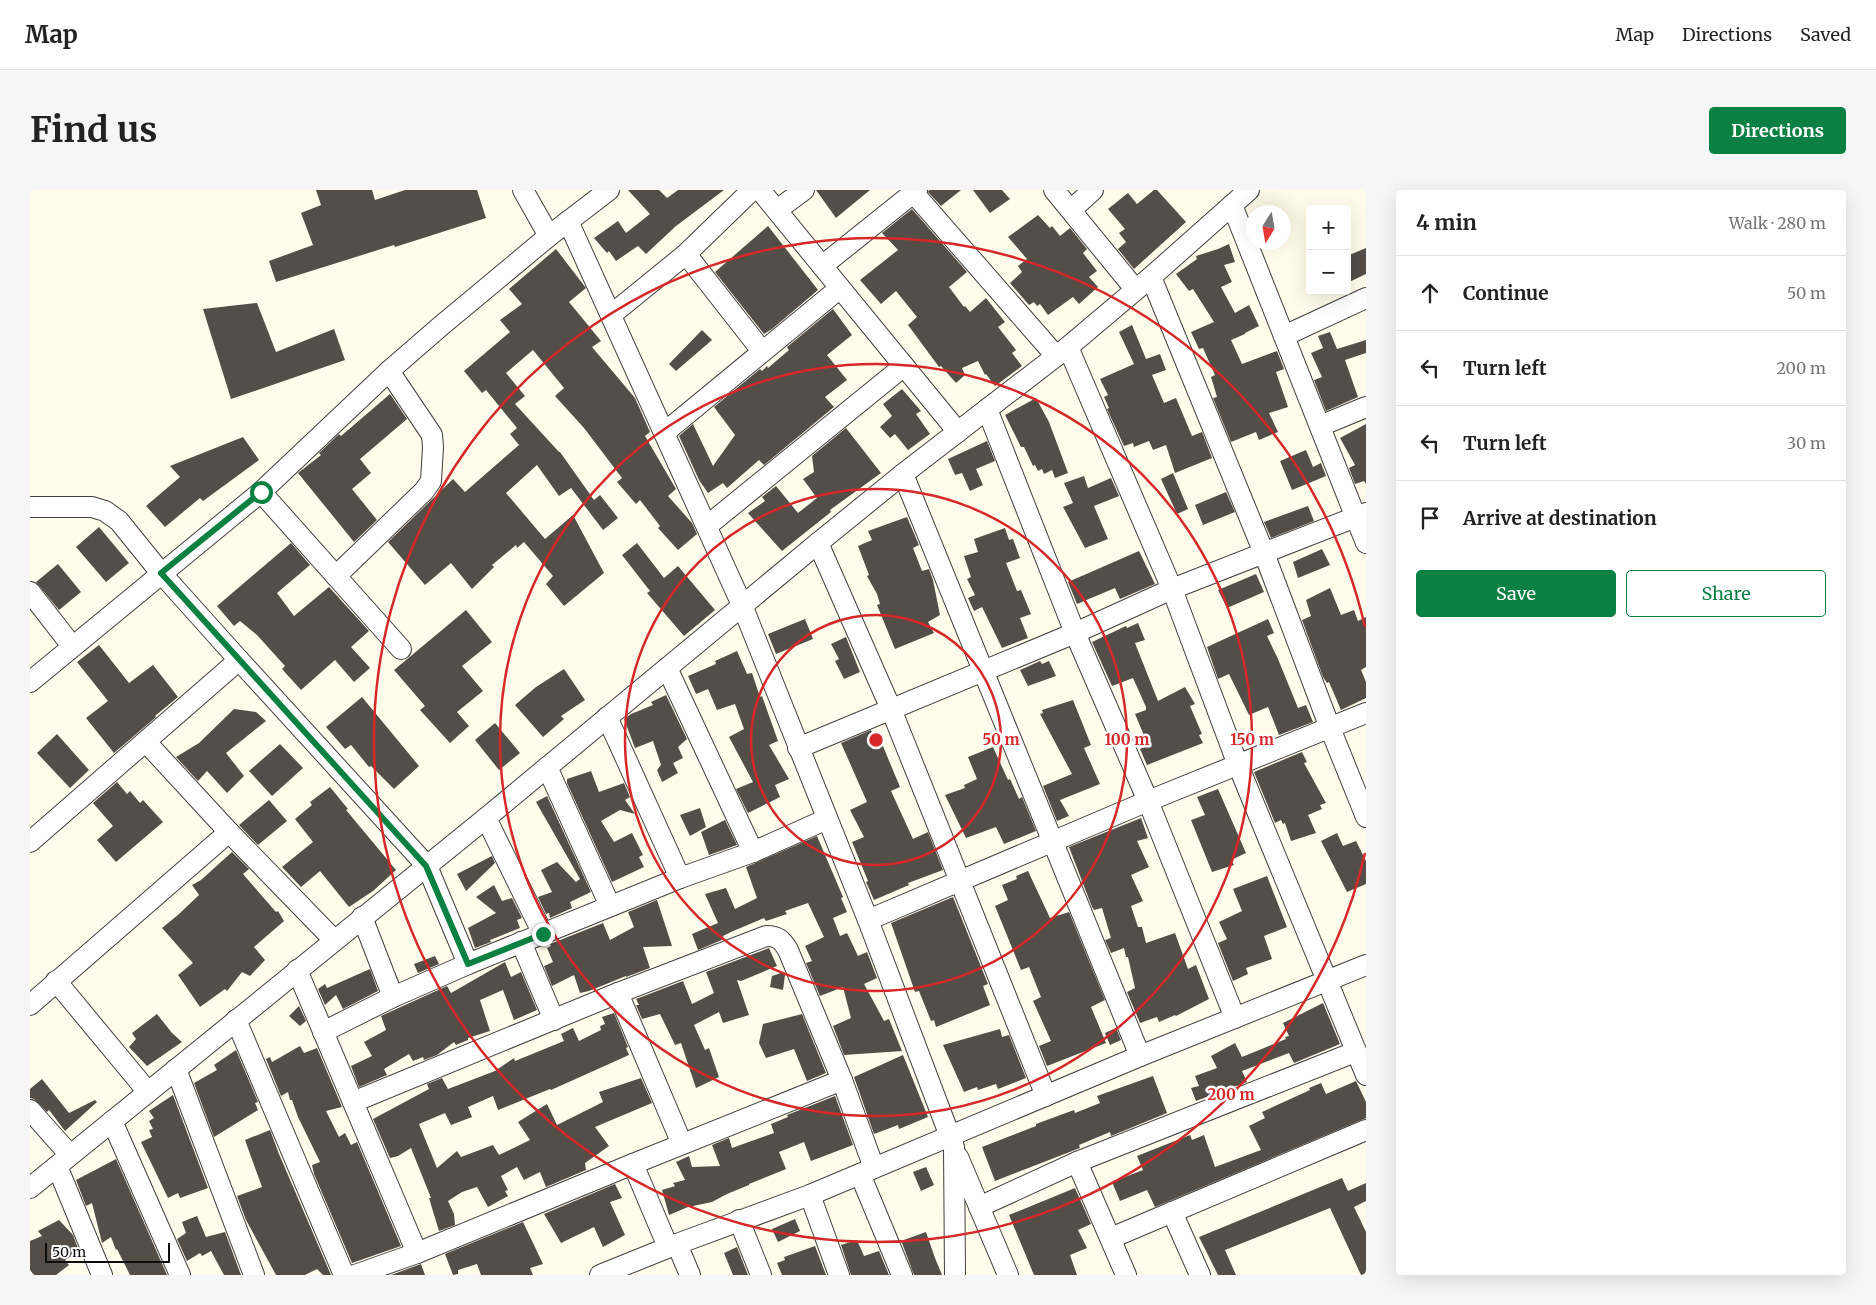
<!DOCTYPE html>
<meta charset="utf-8">
<style>
body{margin:0;font-family:Merriweather,serif;background:#f6f6f6;color:#222}
.controls{position:absolute;right:15px;top:15px;display:grid;overflow:hidden;border-radius:5px;box-shadow:0 5px 20px #0002}
.controls button{width:45px;height:45px;display:grid;place-items:center;padding:0;border:0;border-bottom:1px solid #e0e0e0;background:#fff;color:#222;font:25px sans-serif}
.compass{position:absolute;left:1216px;top:15px;width:45px;height:45px;border-radius:50%;background:#fff;box-shadow:0 5px 20px #0002;rotate:191deg}
.scale{position:absolute;left:15px;bottom:12px;width:125px;box-sizing:border-box;padding-left:5px;border:2px solid #0c0c0c;border-top:0;font-size:14px;line-height:18px;white-space:nowrap;color:#0c0c0c;-webkit-text-stroke:4px #fff;paint-order:stroke}
.stop{position:absolute;width:15px;height:15px;margin:-11px;border:4px solid #0b8043;border-radius:50%;background:#fff}
.stop.end{background:#0b8043;border-color:#fff;box-shadow:0 1px 5px #0008}
.list{margin:0;padding:0;list-style:none}
h2{display:flex;justify-content:space-between;align-items:center;height:65px;margin:0;padding:0 20px;font-size:21px}
h2 small{font-size:16px;font-weight:400;color:#767676}
.list li{display:grid;grid-template-columns:32px 1fr auto;gap:15px;align-items:center;box-sizing:border-box;height:75px;padding:0 20px;border-top:1px solid #e0e0e0}
.list b{display:block;font-size:19px;white-space:nowrap}
.list em{font-size:16px;font-style:normal;color:#767676}
.actions{display:flex;gap:10px;padding:15px 20px}
.actions a{flex:1;padding:11px 0;border:1px solid #0b8043;border-radius:5px;text-align:center;font-size:18px;color:#0b8043}
.actions .main{background:#0b8043;color:#fff}
.icon{flex:none;width:28px;height:28px;fill:none;stroke:currentColor;stroke-width:2;stroke-linecap:round;stroke-linejoin:round}
.map{position:relative;flex:none;width:1336px;height:1085px;overflow:hidden;border-radius:5px}
header{display:flex;align-items:center;gap:30px;box-sizing:border-box;height:70px;padding:0 25px;background:#fff;border-bottom:1px solid #e0e0e0}
header strong{font-size:24px}
nav{display:flex;gap:28px;margin-inline-start:auto;font-size:18px}
.intro{display:flex;align-items:center;justify-content:space-between;box-sizing:border-box;height:120px;padding:0 30px}
h1{margin:0;font-size:35px}
.button{padding:12px 22px;border-radius:5px;background:#0b8043;color:#fff;font-size:18px;font-weight:700}
main{display:flex;gap:30px;padding:0 30px}
aside{flex:1;background:#fff;border-radius:5px;box-shadow:0 5px 20px #0002}
.map>svg:first-child{display:block}
.building{fill:#544e48}
.lines{fill:none;stroke-linecap:round;stroke-linejoin:round}
.minor-casing{stroke:#3f3f3f;stroke-width:22}
.minor{stroke:#fff;stroke-width:20}
.route{stroke:#0b8043;stroke-width:6}
.ring{fill:none;stroke:#d62828;stroke-width:2.5}
.centre{fill:#d62828;stroke:#fff;stroke-width:2.5}
.ring-label{font-size:15px;text-anchor:middle;font-weight:bold;fill:#d62828;stroke:#fff;stroke-width:5;stroke-linejoin:round;paint-order:stroke}
</style>
<header>
<strong>Map</strong>
<nav><a>Map</a><a>Directions</a><a>Saved</a></nav>
</header>
<div class="intro"><h1>Find us</h1><a class="button">Directions</a></div>
<main>
<div class="map">
<svg width="1336" height="1085" viewBox="0 0 1336 1085">
<rect width="100%" height="100%" fill="#fffceb"/>
<g class="building">
<path d="M286,0H342L345,10L375,0H447L456,28L365,57L364,55L246,92L239,71L283,55L271,23L291,15Z"/>
<path d="M598,0H629L637,8L648,0H694L646,36L616,64L608,56L586,71L579,61L577,63L564,48L588,31L596,43L620,24Z"/>
<path d="M786,0H840L806,28Z"/>
<path d="M899,0H931L911,16L898,2Z"/>
<path d="M943,0H972L980,9L960,23Z"/>
<path d="M1124,0H1127L1156,32L1104,79L1088,59L1096,52L1089,43L1095,39L1078,19L1098,3L1107,14Z"/>
<path d="M882,19L937,82L919,97L934,117L935,116L940,122L956,108L975,132L968,137L986,160L982,163L992,176L965,196L956,184L955,185L948,171L932,178L935,185L926,193L911,176L909,177L878,135L887,127L866,101L851,114L830,90L868,60L852,43Z"/>
<path d="M1008,25L1020,38L1022,36L1030,46L1040,38L1057,59L1053,63L1067,81L1059,87L1068,97L1049,114L1043,107L1018,125L1010,114L1007,116L1004,112L999,115L980,93L992,82L988,76L997,69L978,47Z"/>
<path d="M738,36L788,100L742,139L734,144L685,82Z"/>
<path d="M1199,54L1205,72L1194,75L1202,92L1191,97L1205,123L1219,115L1229,136L1215,143V144L1201,150L1212,174L1247,161L1254,179L1246,182L1258,217L1239,223L1248,242L1229,250L1226,242L1201,252L1183,208L1187,207L1181,187L1185,185L1173,158L1169,159L1161,142L1184,132L1163,99L1159,101L1146,84L1167,69L1166,66L1188,59Z"/>
<path d="M1336,58V84L1317,93V66Z"/>
<path d="M526,59L556,98L539,112L571,151L562,157L605,208L620,242L615,246L646,299L638,306L662,333L667,344L648,360L628,338L630,336L610,310L606,314L587,292L592,288L554,238L525,206L534,198L503,160L476,183L495,206L485,214L529,262H530L564,310L570,305L588,328L573,340L541,298L529,306L507,275L476,303L515,349L543,325L574,383L534,416L516,394L523,386L494,352L487,358L486,355L462,375L464,377L442,399L421,373L395,395L358,352L423,289L435,302L489,255L480,244L487,238L456,200L452,203L434,181L480,142L470,130L492,114L479,99Z"/>
<path d="M227,113L246,162L304,139L315,170L201,209L173,119Z"/>
<path d="M803,119L822,145L797,165L817,190L795,207L804,217L734,275L729,270L697,298L693,293L678,303L669,290L649,246L663,234L683,276L705,245L684,217L730,179L732,181L737,176L738,178L759,160L757,157Z"/>
<path d="M1102,135L1116,169L1130,164L1136,180L1122,185L1134,213L1146,208L1162,246L1172,242L1182,268L1145,283L1136,255L1123,260L1119,251L1104,257L1103,253L1094,256L1077,219L1079,218L1074,207L1078,205L1070,189L1104,174L1089,142Z"/>
<path d="M672,140L682,150L646,181L639,174Z"/>
<path d="M1300,142L1307,159L1336,150V163L1315,170L1328,207L1296,221L1284,190L1292,187L1281,163L1293,158L1288,146Z"/>
<path d="M872,199L891,221L886,224L900,244L878,260L865,244L860,248L850,237L862,226L853,214Z"/>
<path d="M360,204L377,229L330,269L341,283L322,299L347,330L324,352L268,283L291,265L289,263L309,244L311,246Z"/>
<path d="M1006,208L1019,232L1038,283L1025,288L1022,280L1014,284L1012,279L1008,281L1005,275L1003,276L994,257H991L975,225Z"/>
<path d="M1336,234V294L1334,291L1325,294L1319,278L1325,275L1310,248Z"/>
<path d="M816,238L851,283L800,320L801,322L752,361L718,323L735,311L732,307L746,296L768,323L787,308L773,289L784,282L782,266Z"/>
<path d="M213,247L229,270L173,311L170,308L135,337L116,316L150,287L140,276Z"/>
<path d="M957,251L965,271L946,279L953,295L940,301L932,283L925,285L918,269Z"/>
<path d="M1276,260L1283,277L1291,273L1296,286L1262,300L1250,271Z"/>
<path d="M1143,283L1158,319L1147,324L1131,289Z"/>
<path d="M1054,286L1058,298L1081,288L1089,306L1064,316L1078,349L1055,358L1033,317L1043,313L1034,293Z"/>
<path d="M1196,302L1205,322L1173,335L1165,315Z"/>
<path d="M1278,316L1284,331L1241,348L1234,332Z"/>
<path d="M877,327L889,355L883,358L892,381L899,379L903,390L910,425L898,432L904,443L865,459L847,415L850,414L847,404L837,386L839,385L828,356L842,350L838,341Z"/>
<path d="M69,337L99,373L76,392L46,357Z"/>
<path d="M975,338L979,350L983,349L990,368L976,373L987,401L991,400L1001,424L990,428L998,448L972,458L952,417L944,421L938,408L945,405L937,389L941,387L934,366L948,362L944,349Z"/>
<path d="M261,353L280,375L247,403L264,426L299,397L339,441L321,457L340,478L324,492L305,470L271,500L252,479L255,476L227,445L210,431L204,436L187,416Z"/>
<path d="M607,353L634,388L648,376L685,420L654,446L617,403L620,401L592,365Z"/>
<path d="M1292,359L1300,375L1268,388L1263,372Z"/>
<path d="M1109,361L1125,394L1090,409L1085,398L1047,414L1038,392Z"/>
<path d="M28,374L51,402L29,420L6,392Z"/>
<path d="M1226,384L1234,402L1197,418L1188,400Z"/>
<path d="M1300,398L1311,425L1324,420L1328,431L1336,427V477L1331,480L1336,492V508L1311,520L1299,492L1297,493L1293,487L1272,430L1281,426L1276,410Z"/>
<path d="M436,420L462,452L432,476L453,501L427,522L439,536L420,553L390,520L395,516L364,480Z"/>
<path d="M775,429L783,449L746,464L738,444Z"/>
<path d="M1238,429L1244,443L1237,446L1248,469L1268,518L1276,515L1283,532L1249,545L1238,517L1219,525L1199,484L1188,489L1177,457Z"/>
<path d="M1108,433L1115,450L1105,453L1128,511L1155,497L1165,514L1160,516L1172,544L1169,545L1173,553L1117,575L1110,559L1118,555L1105,524L1116,520V517L1103,488L1082,496L1062,452L1096,436L1097,438Z"/>
<path d="M816,447L830,482L814,489L805,471L809,469L801,454Z"/>
<path d="M69,455L99,493L123,475L148,507L125,526L126,527L84,563L56,528L78,511L47,472Z"/>
<path d="M707,461L717,484L722,483L730,507L732,506L748,551L739,555L759,589L745,595L750,607L718,623L706,599L723,592L699,547L714,539L705,514L687,520L678,499L666,504L658,486L686,474L685,471Z"/>
<path d="M1010,471L1012,474L1019,471L1026,486L998,496L990,480Z"/>
<path d="M534,479L555,510L531,526L534,529L513,547L485,515L506,497Z"/>
<path d="M636,505L657,549L648,557L653,568L643,573L648,583L632,592L627,580L631,575L623,551L605,558L594,529L601,524L623,515L621,512Z"/>
<path d="M332,507L389,576L364,599L341,576L339,577L321,555L315,559L296,537Z"/>
<path d="M1043,510L1061,555L1054,558L1070,594L1030,610L1039,626L1027,631L1013,596L1042,584L1010,524L1013,523L1012,520Z"/>
<path d="M204,519L226,522L236,531L196,563L214,586L197,603L177,581L168,591L146,567L169,553Z"/>
<path d="M465,533L490,563L469,580L445,550Z"/>
<path d="M841,540L845,551L850,549L870,597L861,601L883,649L898,642L913,680L878,693L879,695L844,710L836,692L838,691L822,652L834,647L820,620L837,612L811,553Z"/>
<path d="M27,544L59,580L40,598L7,563Z"/>
<path d="M250,554L273,578L242,606L219,581Z"/>
<path d="M963,557L978,590L980,589L989,609L992,607L1006,641L974,654L966,637L936,648L915,605L935,598L934,595L947,589L938,567Z"/>
<path d="M1272,562L1277,572L1274,573L1296,613L1290,615L1292,619L1278,625L1286,643L1261,651L1255,633L1253,634L1251,630L1245,633L1224,582Z"/>
<path d="M561,581L569,602L594,593L600,607L595,610L605,624L590,620L571,631L584,652L602,643L613,665L609,667L614,677L582,692L537,593V589Z"/>
<path d="M87,592L97,604L100,601L110,613L113,610L133,632L86,672L67,650L83,636L63,613Z"/>
<path d="M300,597L318,619L316,620L366,680L343,701L319,717L290,681L271,697L252,677L283,652L265,629L282,615L280,612Z"/>
<path d="M1188,599L1216,663L1201,670L1204,675L1182,682L1161,630L1175,625L1167,607Z"/>
<path d="M517,606L561,702L540,712L542,718L520,728L519,723L516,724L508,707L522,702L511,680L527,672L546,692L550,689L506,612Z"/>
<path d="M239,610L257,631L228,655L209,635Z"/>
<path d="M670,618L676,637L660,646L650,625Z"/>
<path d="M1111,628L1118,648L1107,651L1119,677L1101,685L1113,711L1101,716L1108,737H1112L1116,753L1145,743L1158,779L1166,775L1179,809L1146,826L1145,825L1129,832L1127,827L1110,833L1097,802L1105,798L1098,767H1096L1094,758L1081,763L1075,750L1081,748L1072,718L1064,720L1062,717L1039,657Z"/>
<path d="M695,630L707,655L679,665L671,642Z"/>
<path d="M1307,643L1313,656L1326,651L1336,671V694L1317,702L1291,651Z"/>
<path d="M787,646L813,707L811,708L817,722L803,728L810,746L817,743L828,766L837,762L847,788L834,794L854,831L859,829L872,861L814,865L803,836L821,828L813,797L790,806L776,773L782,771L775,756L794,747L778,713L755,721L757,724L736,731L734,728L701,742L693,746L694,749L668,760L662,744L688,733L675,704L696,698L705,719L727,708L716,677Z"/>
<path d="M202,662L219,679L213,684L246,722L248,721L254,731L224,757L235,770L220,786L212,782L197,801L195,799L170,817L148,785L163,773L132,738L149,724L169,705L162,695L171,690Z"/>
<path d="M462,666L465,673L436,701L427,684Z"/>
<path d="M998,681L1020,728L1039,722L1075,810L1061,817L1076,853L1017,876L1009,856L1021,851L1003,811L1011,807L999,777L991,780L965,716L978,710L972,695L987,689L986,686Z"/>
<path d="M1237,686L1257,737L1234,746L1242,769L1216,778L1218,784L1203,791L1188,753L1197,749L1189,732L1212,721L1203,699Z"/>
<path d="M464,695L472,711L482,708L492,728L487,730L490,738L460,750L461,752L445,758L438,738L466,723L446,707Z"/>
<path d="M923,707L958,794L953,796L960,815L906,837L904,830L901,831L889,801L885,802L861,733Z"/>
<path d="M627,710L642,756L613,757L620,778L596,787V786L559,801L550,803L544,785L522,796L514,776L523,772L517,758L521,756L520,754L573,733L580,750L604,737L598,722Z"/>
<path d="M739,758L747,776L711,791L707,790L719,825L693,833L689,822L664,835L675,860L679,858L689,887L666,898L651,853L645,855L630,824L612,829L606,815H609L606,809L653,791L662,814L684,803L676,782Z"/>
<path d="M405,766L409,774L388,783L384,774Z"/>
<path d="M475,772L481,787L491,782L507,820L484,830L473,800L450,810L460,841L438,848V850L426,855L424,852L407,865L394,870L393,867L383,871L379,864L354,879L357,885L329,897L321,876L342,866L334,852L356,840L351,826L417,796L421,803Z"/>
<path d="M340,779L348,801L313,819L306,805L295,815L288,799L295,794L297,798Z"/>
<path d="M754,782L755,785L753,800L740,797L742,786Z"/>
<path d="M1293,813L1310,854L1264,873L1259,863L1212,881L1217,892L1166,911L1161,898L1169,896L1165,886L1187,878L1181,866L1205,853L1212,867L1256,849L1255,847L1259,846L1253,833Z"/>
<path d="M269,816L276,831L270,836L259,826Z"/>
<path d="M584,823L598,857L596,858L599,865L521,900L520,899L468,920L463,906L438,917L442,927L421,935L415,923L389,934L407,978L427,961L431,967L463,955L469,965L500,950L488,932L517,914L527,935L573,912L569,902L611,888L622,913L565,937L579,956L555,973L556,980L516,997L510,982L494,990L487,977L471,986L478,1000L475,1001L478,1006L458,1017L447,997L432,1002L418,1011L424,1024L425,1035L409,1041L399,1008H401L381,958L368,966L360,968L343,929L399,899L397,894L412,888L418,899L465,881L484,868L485,871L534,851L531,844L543,838L549,851L571,840L570,836L575,834L572,827Z"/>
<path d="M127,824L142,843L152,852L117,876L99,857L106,849L102,843Z"/>
<path d="M772,824L796,883L777,891L764,859L736,868L729,853L733,834Z"/>
<path d="M1086,838L1091,850L1080,855L1075,843Z"/>
<path d="M970,839L972,847L979,845L996,888L968,899L966,894L948,900L947,897L934,902L913,855Z"/>
<path d="M270,856L274,863L287,858L312,917L296,921L309,947L315,943L321,955L327,952L371,1056L322,1073L284,984L282,975L290,972L268,927L262,910H260L258,902L251,906L236,869L240,867L242,872Z"/>
<path d="M206,860L228,912L225,913L228,920L184,947L164,893L187,880L184,875Z"/>
<path d="M873,865L898,927L869,939L868,935L844,944L824,887Z"/>
<path d="M1123,886L1137,923L1081,946L1080,942L1049,955L1050,958L965,991L952,957L1006,936V934L1044,920L1045,923L1070,913L1067,906Z"/>
<path d="M12,889L39,923L65,910L67,912L35,941L19,920L17,922L4,909L0,908V899Z"/>
<path d="M1326,891L1336,912V928L1125,1017L1117,1000L1090,1011L1082,992L1113,980L1107,966L1160,945L1162,950L1174,945L1185,977L1231,960L1219,936L1235,928L1232,922L1280,900L1279,898L1291,893L1296,904Z"/>
<path d="M143,905L178,998L150,1008L148,1003L138,1008L111,952L122,947L119,940L123,939L119,931L124,928L119,921Z"/>
<path d="M805,906L823,955L781,971L774,952L749,962L756,979L719,994V995L697,1004L682,1012L658,1017L639,1025L632,1000L645,996L643,993L655,990L646,972L659,966L662,977L690,976L682,955L699,948L702,958L744,943L741,934L758,927L757,925Z"/>
<path d="M240,940L249,964L301,1085H293L287,1079L275,1085H246L216,1030L207,1006L232,997L215,950Z"/>
<path d="M86,969L137,1085H100L87,1059L86,1060L81,1047L72,1053L62,1013L56,1016L46,990Z"/>
<path d="M896,977L904,995L891,1001L883,982Z"/>
<path d="M1312,988L1318,1001L1336,993V1011L1324,1017L1336,1042V1085H1331L1300,1018L1195,1060L1206,1085H1188L1169,1047Z"/>
<path d="M585,994L592,1008L580,1012L595,1045L573,1057L564,1037L531,1053L514,1024Z"/>
<path d="M1045,998L1061,1034L1048,1040L1057,1058L1040,1065L1047,1085H1004L979,1025Z"/>
<path d="M167,1026L176,1047L195,1042L211,1085H194L181,1061L172,1066L170,1063L157,1071L147,1049L156,1043L152,1032Z"/>
<path d="M765,1029L770,1041L748,1052L742,1039Z"/>
<path d="M29,1030L43,1045L49,1061L35,1070L39,1075L26,1085H4L0,1080V1051L12,1046L8,1041Z"/>
<path d="M493,1032L513,1074L500,1078L503,1085H451L447,1074L428,1080V1084L423,1085L415,1064Z"/>
<path d="M896,1042L905,1068L912,1085H884L872,1053L871,1051Z"/>
<path d="M827,1050L834,1066L849,1061L859,1085H821L811,1055Z"/>
<path d="M785,1056L796,1085H752L747,1073L755,1070L754,1067Z"/>
<path d="M707,1057L718,1085H703L694,1063Z"/>
<path d="M391,1074L395,1085H361Z"/>
</g>
<g class="lines">
<g class="minor-casing">
<g id="minor">
<path d="M493,0L519,46"/>
<path d="M730,0L928,242"/>
<path d="M881,0L1026,166"/>
<path d="M1024,0L1105,99"/>
<path d="M1202,15L1336,353"/>
<path d="M747,20L774,0"/>
<path d="M1041,20L1063,0"/>
<path d="M538,31L712,415L838,730L924,957L925,1085"/>
<path d="M656,64L732,161"/>
<path d="M792,76L887,0"/>
<path d="M1121,87L1234,363L1300,538L1336,627"/>
<path d="M581,125L656,64L722,0"/>
<path d="M1254,146L1336,108"/>
<path d="M1038,157L1142,399L1208,575L1336,885"/>
<path d="M957,219L1045,443L1118,611L1205,828"/>
<path d="M1290,236L1336,217"/>
<path d="M634,243L810,98"/>
<path d="M873,284L1110,866"/>
<path d="M231,302L371,459"/>
<path d="M0,317H62L75,321L89,331L131,383L209,470L397,676L438,774"/>
<path d="M677,336L874,176"/>
<path d="M788,353L861,519L1016,906"/>
<path d="M306,386L394,301L401,291L403,257L402,245L359,181"/>
<path d="M0,402L42,456"/>
<path d="M637,478L723,662L797,629"/>
<path d="M0,492L231,302L359,181L412,135L519,46L579,0"/>
<path d="M577,527L650,688"/>
<path d="M116,552L199,642L304,750"/>
<path d="M768,558L1045,443L1142,399L1336,323"/>
<path d="M517,577L580,716"/>
<path d="M456,628L513,744"/>
<path d="M0,652L209,470"/>
<path d="M332,727L363,807"/>
<path d="M838,730L1118,611L1336,523"/>
<path d="M491,752L524,830"/>
<path d="M267,780L387,1063"/>
<path d="M26,791L118,902"/>
<path d="M588,803L652,954"/>
<path d="M0,815L199,642"/>
<path d="M206,830L314,1085"/>
<path d="M293,842L363,807L438,774L650,688L723,662"/>
<path d="M146,879L224,1085"/>
<path d="M323,912L588,803L736,746C748,746 752,750 758,760L812,890L844,978"/>
<path d="M0,920L40,965"/>
<path d="M82,931L150,1085"/>
<path d="M928,967L978,1085"/>
<path d="M1047,972L1096,1085"/>
<path d="M603,974L812,890"/>
<path d="M27,976L72,1085"/>
<path d="M830,984L872,1085"/>
<path d="M0,998L456,628L788,353L873,284L1038,157L1121,87L1219,0"/>
<path d="M780,1005L809,1085"/>
<path d="M949,1017L1047,972L1325,862"/>
<path d="M1142,1022L1170,1085"/>
<path d="M709,1030L731,1085"/>
<path d="M1081,1048L1336,940"/>
<path d="M647,1054L660,1085"/>
<path d="M325,1085L387,1063L603,974L638,1057"/>
<path d="M570,1085L647,1054L780,1005L1110,866L1336,775"/>
</g>
</g>
<use href="#minor" class="minor"/>
</g>
<g class="lines">
<path class="route" d="M231,302L131,383L396,676L438,774L513,744"/>
</g>
<g class="ring">
<circle cx="846" cy="550" r="125"/>
<circle cx="846" cy="550" r="251"/>
<circle cx="846" cy="550" r="376"/>
<path d="M1335 663A502 502 0 1 1 1335 437"/>
</g>
<circle cx="846" cy="550" r="8" class="centre"/>
<g class="ring-label">
<text x="971" y="555">50 m</text>
<text x="1097" y="555">100 m</text>
<text x="1222" y="555">150 m</text>
<text x="1201" y="910">200 m</text>
</g>
</svg>
<div class="controls">
<button>+</button>
<button>−</button>
</div>
<svg class="compass" viewBox="-18 -18 36 36"><path d="M0-13l5 13h-10z" fill="#e53935"/><path d="M0 13l5-13h-10z" fill="#767676"/></svg>
<div class="scale">50 m</div>
<div class="stop" style="left:231px;top:302px"></div>
<div class="stop end" style="left:513px;top:744px"></div>
</div>
<aside>
<h2>4 min<small>Walk · 280 m</small></h2>
<ul class="list">
<li><svg class="icon" aria-label="ahead" viewBox="0 0 24 24"><path d="M12 20V5M6 11l6-6 6 6"/></svg><div><b>Continue</b></div><em>50 m</em></li>
<li><svg class="icon" aria-label="left" viewBox="0 0 24 24"><path d="M17 20v-9H6M10 6l-5 5 5 5"/></svg><div><b>Turn left</b></div><em>200 m</em></li>
<li><svg class="icon" aria-label="left" viewBox="0 0 24 24"><path d="M17 20v-9H6M10 6l-5 5 5 5"/></svg><div><b>Turn left</b></div><em>30 m</em></li>
<li><svg class="icon" aria-label="arrive" viewBox="0 0 24 24"><path d="M6 21V4h12l-3 4 3 4H6"/></svg><div><b>Arrive at destination</b></div></li>
</ul>
<div class="actions"><a class="main">Save</a><a>Share</a></div>
</aside>
</main>
